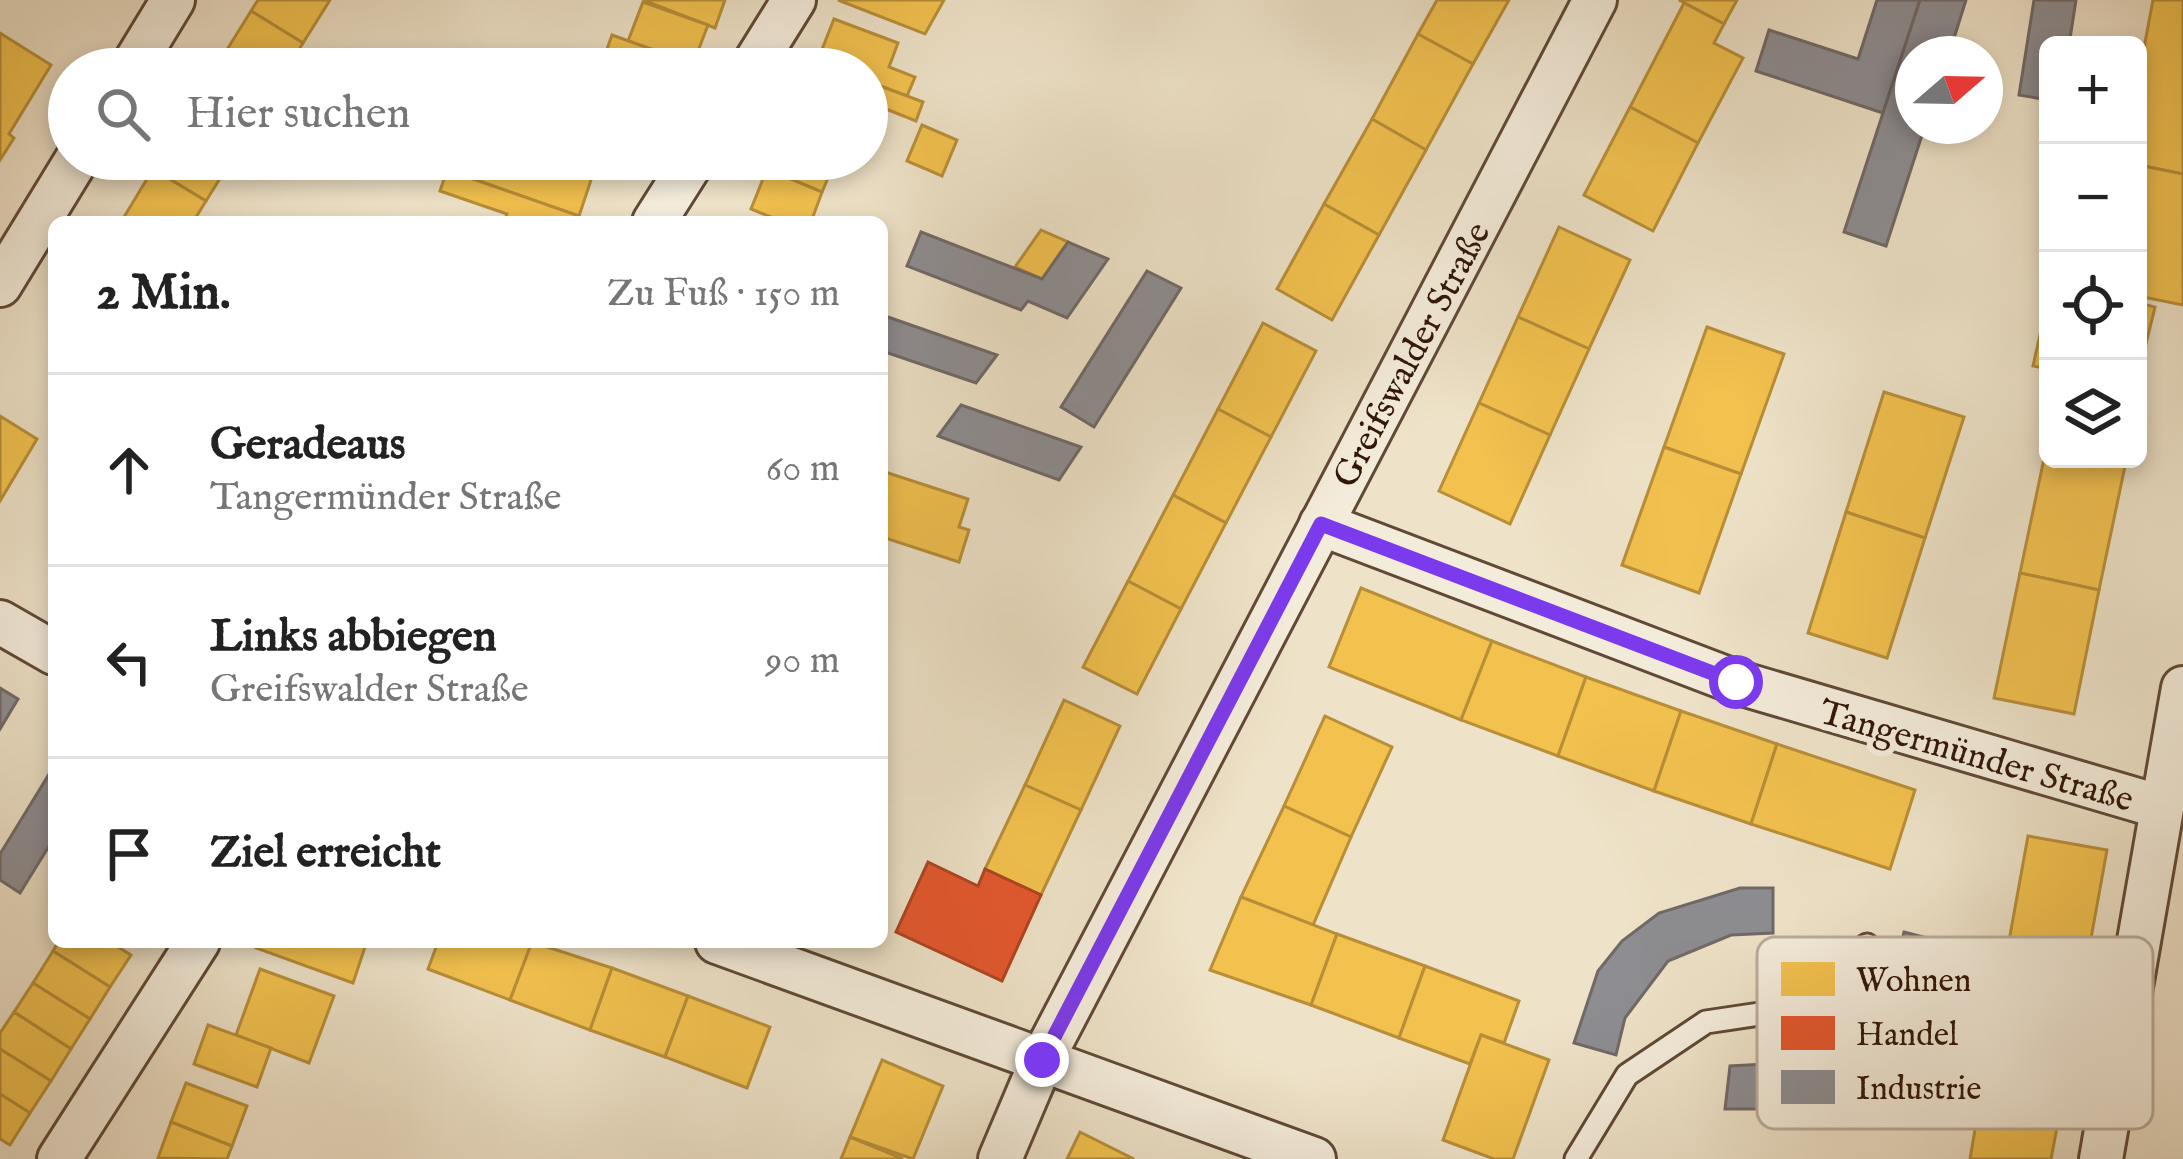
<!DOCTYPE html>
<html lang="de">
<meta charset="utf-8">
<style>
body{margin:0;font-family:"IM FELL English",serif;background:#f6f6f6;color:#222}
.controls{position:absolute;right:36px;top:36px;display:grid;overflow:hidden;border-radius:18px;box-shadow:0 6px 18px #0003}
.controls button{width:108px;height:108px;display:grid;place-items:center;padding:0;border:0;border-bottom:3px solid #e0e0e0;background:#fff;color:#222;font:60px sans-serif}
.compass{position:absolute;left:1895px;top:36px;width:108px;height:108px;border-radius:50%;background:#fff;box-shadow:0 6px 18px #0003;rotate:70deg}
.stop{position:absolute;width:36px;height:36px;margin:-27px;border:9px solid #7c3aed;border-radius:50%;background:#fff}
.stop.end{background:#7c3aed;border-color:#fff;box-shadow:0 3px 12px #0008}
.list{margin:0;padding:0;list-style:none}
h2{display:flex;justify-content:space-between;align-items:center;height:156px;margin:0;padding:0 48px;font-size:51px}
h2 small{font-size:39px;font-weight:400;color:#767676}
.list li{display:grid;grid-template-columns:78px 1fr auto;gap:36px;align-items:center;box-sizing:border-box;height:192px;padding:0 48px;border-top:3px solid #e0e0e0}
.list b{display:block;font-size:45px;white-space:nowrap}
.list p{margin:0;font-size:39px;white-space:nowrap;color:#767676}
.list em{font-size:39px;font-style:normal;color:#767676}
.icon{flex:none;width:66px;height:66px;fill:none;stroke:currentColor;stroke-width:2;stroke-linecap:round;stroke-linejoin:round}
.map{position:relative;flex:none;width:2183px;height:1159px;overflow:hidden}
.search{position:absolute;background:#fff;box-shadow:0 6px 18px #0003;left:48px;top:48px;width:840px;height:132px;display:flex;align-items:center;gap:30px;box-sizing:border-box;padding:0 42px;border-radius:66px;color:#767676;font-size:45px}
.panel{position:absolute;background:#fff;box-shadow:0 6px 18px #0003;left:48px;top:216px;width:840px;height:732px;border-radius:18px}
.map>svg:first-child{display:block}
.homes{fill:#f2c14e;stroke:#b88e38;stroke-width:3}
.shops{fill:#e4572e;stroke:#ae4422;stroke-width:3}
.industry{fill:#8d8d92;stroke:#716968;stroke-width:3}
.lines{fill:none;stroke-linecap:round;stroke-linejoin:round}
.lane-casing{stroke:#604936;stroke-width:27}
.street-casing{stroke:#604936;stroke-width:48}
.lane{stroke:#f4ecdb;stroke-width:21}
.street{stroke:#f4ecdb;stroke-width:42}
.route{stroke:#7c3aed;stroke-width:15}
.labels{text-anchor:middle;stroke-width:12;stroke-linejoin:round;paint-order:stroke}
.street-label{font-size:36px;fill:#311606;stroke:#f4ecdb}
.key{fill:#f4ecdb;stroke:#baac9b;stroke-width:3}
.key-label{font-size:33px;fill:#311606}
</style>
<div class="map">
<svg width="2183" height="1159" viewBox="0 0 2183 1159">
<rect width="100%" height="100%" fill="#eee2c8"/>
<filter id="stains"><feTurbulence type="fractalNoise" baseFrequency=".00167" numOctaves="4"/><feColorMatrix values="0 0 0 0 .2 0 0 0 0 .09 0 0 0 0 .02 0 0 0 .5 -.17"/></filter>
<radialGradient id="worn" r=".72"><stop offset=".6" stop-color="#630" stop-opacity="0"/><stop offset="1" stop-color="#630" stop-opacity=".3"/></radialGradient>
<g class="homes">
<path d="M258,0H330L303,43L251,11Z"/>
<path d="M643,0H725L715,28Z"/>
<path d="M838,0H944L925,34Z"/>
<path d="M1437,0H1509L1473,64L1418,34Z"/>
<path d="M1679,0H1737L1724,24Z"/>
<path d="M2153,0H2183V174L2138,165V80Z"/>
<path d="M643,2L708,25L693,64L628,41Z"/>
<path d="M1684,3L1724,24L1714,43L1743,58L1698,143L1630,107Z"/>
<path d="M251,11L303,43L287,69H215Z"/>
<path d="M834,19L898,43L889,67L915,77L907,96L867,81V69H836L817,62Z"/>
<path d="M0,33L51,65L9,134L14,138L0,160Z"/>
<path d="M1418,34L1473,64L1426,150L1372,119Z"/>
<path d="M612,35L673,57L668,69H600Z"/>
<path d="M867,81L923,102L916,121L871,103L867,113Z"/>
<path d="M1630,107L1698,143L1653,231L1584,195Z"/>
<path d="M1372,119L1426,150L1379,235L1324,204Z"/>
<path d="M922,125L957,140L942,176L907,161Z"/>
<path d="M159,159H232L206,201L153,169Z"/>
<path d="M416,159H552L593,174L579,216Z"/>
<path d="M577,159H624L619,174Z"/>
<path d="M771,159H836L822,192L767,169Z"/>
<path d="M2139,165L2183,174V305L2138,296Z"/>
<path d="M153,169L206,201L193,222H121Z"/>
<path d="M767,169L822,192L811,222H783L751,209Z"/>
<path d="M447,170L579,216L576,222H504L507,214L440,191Z"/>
<path d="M1324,204L1379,235L1332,320L1277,289Z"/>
<path d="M1559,227L1630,260L1589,349L1518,317Z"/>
<path d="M1041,230L1068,242L1042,279L1015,267Z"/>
<path d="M2048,299V369L2033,366Z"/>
<path d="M2138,303L2155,307L2138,376Z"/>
<path d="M1518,317L1589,349L1550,435L1479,403Z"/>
<path d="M1263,323L1316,351L1271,437L1218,409Z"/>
<path d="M1707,327L1784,354L1741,474L1664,447Z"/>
<path d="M1884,392L1964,417L1925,538L1846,512Z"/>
<path d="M1479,403L1550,435L1510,524L1439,491Z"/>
<path d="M1218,409L1271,437L1226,523L1173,495Z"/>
<path d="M0,416L37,439L0,501Z"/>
<path d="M1664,447L1741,474L1699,593L1622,565Z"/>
<path d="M2046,449L2048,459L2125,466L2099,590L2020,573Z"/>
<path d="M882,471L968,499L959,527L969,530L959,562L882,537Z"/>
<path d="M1173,495L1226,523L1181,609L1128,581Z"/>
<path d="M1846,512L1925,538L1887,658L1808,633Z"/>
<path d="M2020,573L2099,590L2074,714L1994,698Z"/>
<path d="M1128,581L1181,609L1137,694L1083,667Z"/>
<path d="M1361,588L1492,641L1461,720L1329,667Z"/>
<path d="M1492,641L1586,677L1558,756L1461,720Z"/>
<path d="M1586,677L1681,711L1654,791L1558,756Z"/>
<path d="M1064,700L1120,726L1081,810L1025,785Z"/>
<path d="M1681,711L1777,744L1751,824L1654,791Z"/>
<path d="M1325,716L1392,747L1351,837L1284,806Z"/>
<path d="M1777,744L1915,790L1890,869L1751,824Z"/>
<path d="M1025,785L1081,810L1041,895L985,869Z"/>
<path d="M1284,806L1351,837L1313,925L1241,897Z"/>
<path d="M2028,836L2107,850L2084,977L2005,963Z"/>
<path d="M1241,897L1337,934L1311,1005L1210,970Z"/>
<path d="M1337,934L1425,966L1399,1038L1311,1005Z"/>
<path d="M58,942H110L131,955L110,987L53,951Z"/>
<path d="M260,942H350L365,947L353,983L256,948Z"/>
<path d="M438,942H532L510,1000L428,969Z"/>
<path d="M532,942L612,968L590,1030L510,1000Z"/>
<path d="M53,951L110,987L90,1019L33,983Z"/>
<path d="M1425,966L1519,1001L1504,1043L1481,1035L1470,1064L1399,1038Z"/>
<path d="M612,968L688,996L665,1057L590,1030Z"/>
<path d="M260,969L334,996L309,1063L236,1035Z"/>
<path d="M33,983L90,1019L71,1049L14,1012Z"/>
<path d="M688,996L770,1027L747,1088L665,1057Z"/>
<path d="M14,1012L71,1049L51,1081L0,1049V1033Z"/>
<path d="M208,1025L271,1048L257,1087L194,1064Z"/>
<path d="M1481,1035L1549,1060L1513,1159H1494L1443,1140Z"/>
<path d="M0,1049L51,1081L30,1113L0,1094Z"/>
<path d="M882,1060L943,1086L913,1159L850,1137Z"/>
<path d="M1984,1077L2064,1091L2051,1159H1970Z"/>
<path d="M186,1083L247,1106L232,1146L171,1122Z"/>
<path d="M0,1094L30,1113L10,1145L0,1139Z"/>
<path d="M171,1122L232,1146L227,1159L158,1158Z"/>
<path d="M1080,1132L1134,1159H1067Z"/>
<path d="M850,1137L903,1159H841Z"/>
</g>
<path class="shops" d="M928,862L978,886L985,869L1041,895L1002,981L896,932Z"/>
<g class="industry">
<path d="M1877,0H1920L1883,113L1756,71L1769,30L1858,59Z"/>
<path d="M1920,0H1966L1949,54H1913V126H1925L1886,246L1844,232Z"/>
<path d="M2034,0H2076L2069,45H2048V100L2019,95Z"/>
<path d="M921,232L1042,279L1068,242L1108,259L1067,318L1028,301L1021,310L907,266Z"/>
<path d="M1147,271L1181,288L1094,427L1061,407Z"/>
<path d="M885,316L997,355L976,383L882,351Z"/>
<path d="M961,405L1081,447L1059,480L938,436Z"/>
<path d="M0,688L18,699L0,729Z"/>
<path d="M54,766V838L20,893L0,880V854Z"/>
<path d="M1740,888H1773V933L1731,935L1668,961L1625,1018L1616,1055L1574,1043L1598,971L1622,941L1659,913Z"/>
<path d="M1904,932L1939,941L1935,956L1948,961L1926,1022L1907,1012L1878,1056L1852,1078L1822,1094L1760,1109H1725L1730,1066L1786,1063L1810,1055L1853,1024L1873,996L1890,945L1900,948Z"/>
</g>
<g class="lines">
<g class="lane-casing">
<path id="lane" d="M1576,1159L1627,1075L1706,1022L1780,1011L1867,945"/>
</g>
<g class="street-casing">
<g id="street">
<path d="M131,69L173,0"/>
<path d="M751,69L794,0"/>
<path d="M654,222L694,159"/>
<path d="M0,285L77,159"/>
<path d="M1321,524L1736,682L2161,807"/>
<path d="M0,622L54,653"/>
<path d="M717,942L1314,1159"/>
<path d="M59,1159L198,942"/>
<path d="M1000,1159L1042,1060L1595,0"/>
<path d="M2101,1159L2183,688"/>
</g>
</g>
<use href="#lane" class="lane"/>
<use href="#street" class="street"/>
</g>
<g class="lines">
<path class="route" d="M1042,1060L1321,524L1736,682"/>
</g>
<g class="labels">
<g class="street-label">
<text transform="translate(1410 354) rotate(-62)" y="13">Greifswalder Straße</text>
<text transform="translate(1977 754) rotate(16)" y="13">Tangermünder Straße</text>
</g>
</g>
<rect x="1757" y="937" width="396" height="192" rx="18" class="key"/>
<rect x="1781" y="962" width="54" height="34" fill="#f2c14e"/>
<rect x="1781" y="1016" width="54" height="34" fill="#e4572e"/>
<rect x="1781" y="1070" width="54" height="34" fill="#8d8d92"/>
<g class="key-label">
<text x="1856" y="991">Wohnen</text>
<text x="1856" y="1045">Handel</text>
<text x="1856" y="1099">Industrie</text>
</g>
<rect width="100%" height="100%" filter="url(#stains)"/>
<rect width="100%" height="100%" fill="url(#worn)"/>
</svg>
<div class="controls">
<button>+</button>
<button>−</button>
<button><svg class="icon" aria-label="locate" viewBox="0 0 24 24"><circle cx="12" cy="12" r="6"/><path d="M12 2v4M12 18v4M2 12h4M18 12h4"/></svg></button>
<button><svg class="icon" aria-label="layers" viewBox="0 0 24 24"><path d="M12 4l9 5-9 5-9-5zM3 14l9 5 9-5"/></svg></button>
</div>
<svg class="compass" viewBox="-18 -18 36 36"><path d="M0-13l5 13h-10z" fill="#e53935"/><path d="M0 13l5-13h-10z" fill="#767676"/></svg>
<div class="stop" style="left:1736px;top:682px"></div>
<div class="stop end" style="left:1042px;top:1060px"></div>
<div class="search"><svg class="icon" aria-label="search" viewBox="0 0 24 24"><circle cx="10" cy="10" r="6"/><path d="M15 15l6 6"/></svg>Hier suchen</div>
<section class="panel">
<h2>2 Min.<small>Zu Fuß · 150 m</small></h2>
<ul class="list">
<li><svg class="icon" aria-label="ahead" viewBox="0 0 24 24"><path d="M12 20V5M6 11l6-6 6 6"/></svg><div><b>Geradeaus</b><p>Tangermünder Straße</p></div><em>60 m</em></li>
<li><svg class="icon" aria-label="left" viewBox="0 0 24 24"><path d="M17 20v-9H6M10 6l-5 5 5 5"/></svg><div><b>Links abbiegen</b><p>Greifswalder Straße</p></div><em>90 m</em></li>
<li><svg class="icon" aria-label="arrive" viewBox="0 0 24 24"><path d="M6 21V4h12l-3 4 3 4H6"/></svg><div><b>Ziel erreicht</b></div></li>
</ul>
</section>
</div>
